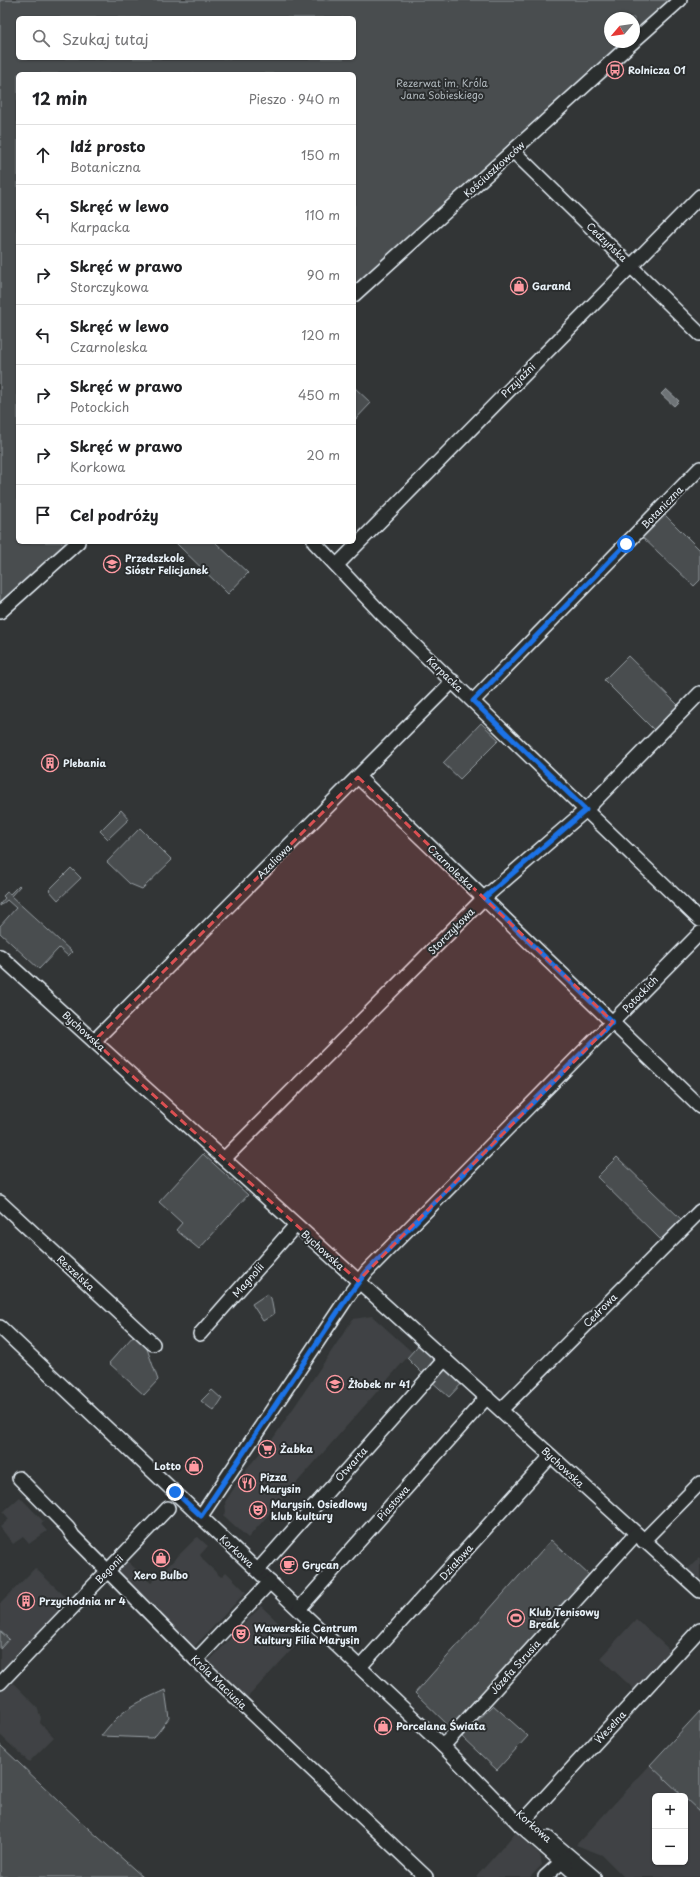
<!DOCTYPE html>
<html lang="pl">
<meta charset="utf-8">
<style>
body{margin:0;font-family:"Playpen Sans",sans-serif;background:#f2f2f2;color:#202124}
.controls{position:absolute;right:12px;bottom:12px;display:grid;overflow:hidden;border-radius:6px;box-shadow:0 1px 3px #0004}
.controls button{width:36px;height:36px;display:grid;place-items:center;padding:0;border:0;border-bottom:1px solid #e0e0e0;background:#fff;color:#202124;font:20px sans-serif}
.compass{position:absolute;left:604px;top:12px;width:36px;height:36px;border-radius:50%;background:#fff;box-shadow:0 1px 3px #0004;rotate:241deg}
.stop{position:absolute;width:12px;height:12px;margin:-9px;border:3px solid #1a73e8;border-radius:50%;background:#fff}
.stop.end{background:#1a73e8;border-color:#fff;box-shadow:0 1px 4px #0008}
.list{margin:0;padding:0;list-style:none}
h2{display:flex;justify-content:space-between;align-items:center;height:52px;margin:0;padding:0 16px;font-size:17px}
h2 small{font-size:13px;font-weight:400;color:#757577}
.list li{display:grid;grid-template-columns:26px 1fr auto;gap:12px;align-items:center;box-sizing:border-box;height:60px;padding:0 16px;border-top:1px solid #e0e0e0}
.list b{display:block;font-size:15px;white-space:nowrap}
.list p{margin:0;font-size:13px;white-space:nowrap;color:#757577}
.list em{font-size:13px;font-style:normal;color:#757577}
.icon{flex:none;width:22px;height:22px;fill:none;stroke:currentColor;stroke-width:2;stroke-linecap:round;stroke-linejoin:round}
.map{position:relative;flex:none;width:700px;height:1877px;overflow:hidden}
.search{position:absolute;background:#fff;box-shadow:0 1px 3px #0004;left:16px;top:16px;width:340px;height:44px;display:flex;align-items:center;gap:10px;box-sizing:border-box;padding:0 14px;border-radius:6px;color:#757577;font-size:15px}
.panel{position:absolute;background:#fff;box-shadow:0 1px 3px #0004;left:16px;top:72px;width:340px;height:472px;border-radius:6px}
.map>svg:first-child{display:block}
.built{fill:#3f4244}
.green{fill:#494d4f;stroke:#989fa4;fill-rule:evenodd}
.water{fill:#6e7376;stroke:#9fa5aa}
.lines{fill:none;stroke-linecap:round;stroke-linejoin:round}
.minor-casing{stroke:#e8f1f8;stroke-width:16}
.minor{stroke:#2a2d2e;stroke-width:13}
.route{stroke:#1a73e8;stroke-width:5}
.marked{fill:#da5052;fill-opacity:0.2;stroke:#da5052;stroke-width:3;stroke-dasharray:8 5;stroke-linejoin:round}
.labels{text-anchor:middle;stroke-width:4;stroke-linejoin:round;paint-order:stroke}
.poi-label{font-size:10px;font-weight:bold;fill:#e8f1f8;stroke:#2a2d2e;text-anchor:start}
.park-label{font-size:10px;fill:#b0b8bd;stroke:#2a2d2e}
.street-label{font-size:10px;fill:#e8f1f8;stroke:#2a2d2e}
</style>
<div class="map">
<svg width="700" height="1877" viewBox="0 0 700 1877">
<rect width="100%" height="100%" fill="#323536"/>
<filter id="ink" filterUnits="userSpaceOnUse"><feTurbulence type="fractalNoise" baseFrequency=".025" numOctaves="2"/><feDisplacementMap in="SourceGraphic" scale="8" xChannelSelector="R" yChannelSelector="G"/><feConvolveMatrix kernelMatrix="1 2 1 2 8 2 1 2 1" color-interpolation-filters="sRGB"/></filter>
<g filter="url(#ink)">
<g class="built">
<path d="M372,1316L412,1352L248,1538L223,1515L226,1512L225,1502L247,1468L274,1437L353,1319Z"/>
<path d="M20,1497L44,1522L41,1524L47,1531L29,1544L23,1537L13,1544L0,1527L9,1519L3,1512Z"/>
<path d="M198,1537L208,1546L200,1555L205,1562L221,1577L226,1572L246,1592L194,1647L115,1569L125,1559L151,1583L196,1538Z"/>
<path d="M700,1557V1582L687,1570Z"/>
<path d="M35,1568L69,1600L0,1672V1649L9,1639L0,1631V1604Z"/>
<path d="M261,1606L299,1642L247,1698L209,1661Z"/>
<path d="M636,1619L672,1652L636,1691L600,1658Z"/>
<path d="M13,1683L37,1707L41,1718L40,1723L54,1737L29,1762L0,1735V1691Z"/>
<path d="M650,1765L683,1796H655V1862H685V1798L700,1812V1877H624L602,1855L576,1845Z"/>
<path d="M516,1832L540,1855L542,1865L530,1877H476Z"/>
</g>
<g class="green">
<path d="M0,0H670L634,33V18H610V42H624L354,286V74H18V542H70L0,606ZM18,18H354V58H18Z"/>
<path d="M354,387L371,403L354,421Z"/>
<path d="M664,514L700,550V580L694,586L641,536Z"/>
<path d="M175,542H215L248,573L228,594Z"/>
<path d="M628,656L678,705L654,730L604,680Z"/>
<path d="M481,723L499,740L460,779L443,763Z"/>
<path d="M121,810L129,819L108,839L100,831Z"/>
<path d="M140,828L172,860L142,889L130,884L107,862Z"/>
<path d="M71,868L81,878L58,900L49,890Z"/>
<path d="M19,885L20,886L11,896L72,952L68,956L59,948L39,969L0,933V926L16,908L7,900L0,906V904L5,898L3,896L7,892L10,894Z"/>
<path d="M203,1154L248,1195L199,1249L176,1230L182,1223L159,1202Z"/>
<path d="M617,1157L682,1220L661,1240L597,1177Z"/>
<path d="M267,1294L271,1298L274,1314L263,1321L252,1304Z"/>
<path d="M134,1335L146,1346L158,1380L144,1395L109,1363Z"/>
<path d="M422,1341L438,1363L426,1377L407,1358Z"/>
<path d="M444,1365L465,1380L449,1397L430,1380Z"/>
<path d="M212,1390L222,1399L214,1411L201,1401Z"/>
<path d="M551,1540L589,1575L451,1728L415,1693Z"/>
<path d="M0,1631L9,1639L0,1649Z"/>
<path d="M165,1690L169,1718L156,1735L151,1738L101,1736C122,1709 134,1704 165,1690Z"/>
<path d="M493,1705L528,1736L497,1770L462,1737Z"/>
<path d="M700,1711V1812L685,1798V1796H683L650,1765Z"/>
<path d="M0,1745L80,1821L143,1877H0Z"/>
</g>
<path class="water" d="M666,389L679,401L674,406L661,394Z"/>
<g class="lines">
<g class="minor-casing">
<g id="minor">
<path d="M634,41L680,0"/>
<path d="M513,151L700,334"/>
<path d="M354,295L633,42"/>
<path d="M314,542L382,614L700,920"/>
<path d="M337,565L700,196"/>
<path d="M0,612L78,542"/>
<path d="M473,701L700,468"/>
<path d="M358,777L700,1107"/>
<path d="M0,956L700,1591"/>
<path d="M94,1041L453,681"/>
<path d="M224,1159L484,898L586,810L700,693"/>
<path d="M0,1202L153,1344"/>
<path d="M0,1327L443,1746L520,1825L579,1877"/>
<path d="M200,1334L296,1225"/>
<path d="M501,1410L700,1211"/>
<path d="M19,1478L68,1528L73,1536L196,1660L426,1877"/>
<path d="M201,1516L349,1295L367,1271L700,933"/>
<path d="M643,1541L700,1483"/>
<path d="M258,1570L445,1359"/>
<path d="M299,1609L487,1397"/>
<path d="M196,1660L270,1582"/>
<path d="M360,1667L551,1456"/>
<path d="M0,1683L168,1508"/>
<path d="M443,1746L636,1534"/>
<path d="M520,1825L700,1629"/>
<path d="M548,1838L594,1877"/>
<path d="M545,1877L567,1857"/>
</g>
</g>
<use href="#minor" class="minor"/>
</g>
</g>
<g class="lines" filter="url(#ink)">
<path class="route" d="M175,1492L201,1516L349,1295L367,1271L612,1022L484,898L586,810L473,701L626,544"/>
</g>
<path class="marked" d="M358,777L613,1022L358,1281L94,1041Z"/>
<defs>
<g id="bus-ring" transform="scale(0.9)"><circle r="9.5" fill="#2a2d2e" stroke="#ff9aa2" stroke-width="1.5"/><path d="M-5-6H5V4H4V6H2V4H-2V6H-4V4H-5ZM-3.5-4V0h7V-4ZM-3.5 1.2v1.5H-2V1.2ZM2 1.2v1.5H3.5V1.2Z" fill="#ff9aa2"/></g>
<g id="shop-ring" transform="scale(0.9)"><circle r="9.5" fill="#2a2d2e" stroke="#ff9aa2" stroke-width="1.5"/><path d="M-5-2.5h2.3a2.7 3.5 0 0 1 5.4 0H5L5.5 6h-11ZM-1.5-2.5h3a1.5 2.3 0 0 0-3 0Z" fill="#ff9aa2"/></g>
<g id="school-ring" transform="scale(0.9)"><circle r="9.5" fill="#2a2d2e" stroke="#ff9aa2" stroke-width="1.5"/><path d="M0-5L7-2L0 1L-7-2ZM-4 1L0 2.5L4 1V4Q0 6-4 4Z" fill="#ff9aa2"/></g>
<g id="building-ring" transform="scale(0.9)"><circle r="9.5" fill="#2a2d2e" stroke="#ff9aa2" stroke-width="1.5"/><path d="M-4-6H4V6H1V3H-1V6H-4ZM-2.5-4.3h1.7v1.8h-1.7ZM.8-4.3h1.7v1.8H.8ZM-2.5-1h1.7V.8h-1.7ZM.8-1h1.7V.8H.8Z" fill="#ff9aa2"/></g>
<g id="supermarket-ring" transform="scale(0.9)"><circle r="9.5" fill="#2a2d2e" stroke="#ff9aa2" stroke-width="1.5"/><path d="M-6-5.5h2.5l.6 2H6L4.5 2H-2.5L-4.4-4H-6ZM-1.5 3.2a1.3 1.3 0 1 0 .1 0ZM3 3.2a1.3 1.3 0 1 0 .1 0Z" fill="#ff9aa2"/></g>
<g id="restaurant-ring" transform="scale(0.9)"><circle r="9.5" fill="#2a2d2e" stroke="#ff9aa2" stroke-width="1.5"/><path d="M-5-6h1v4h1v-4h1v4h1v-4h1v5L-1.5 .5V6h-2V.5L-5-1ZM5-6V6H3V1.5H1.5Q1.5-4 5-6Z" fill="#ff9aa2"/></g>
<g id="theatre-ring" transform="scale(0.9)"><circle r="9.5" fill="#2a2d2e" stroke="#ff9aa2" stroke-width="1.5"/><path d="M-5-5.5Q0-4 5-5.5V0Q5 5 0 6Q-5 5-5 0ZM-3.3-2.5H-1v1.5H-3.3ZM1-2.5H3.3v1.5H1ZM-2.8 1Q0 5.5 2.8 1Z" fill="#ff9aa2"/></g>
<g id="cafe-ring" transform="scale(0.9)"><circle r="9.5" fill="#2a2d2e" stroke="#ff9aa2" stroke-width="1.5"/><path d="M-5.5-4.5H6V0H3Q3 3.5 0 3.5H-2.5Q-5.5 3.5-5.5 0ZM3-3.2v2h1.7v-2ZM-6 4.5H4V6H-6Z" fill="#ff9aa2"/></g>
<g id="stadium-ring" transform="scale(0.9)"><circle r="9.5" fill="#2a2d2e" stroke="#ff9aa2" stroke-width="1.5"/><path d="M0-5a6.5 5 0 1 0 0 10a6.5 5 0 1 0 0-10ZM-3.5-1.8h7v3.6h-7Z" fill="#ff9aa2"/></g>
</defs>
<g fill-rule="evenodd">
<use href="#bus-ring" x="615" y="70"/>
<use href="#shop-ring" x="519" y="286"/>
<use href="#school-ring" x="112" y="564"/>
<use href="#building-ring" x="50" y="763"/>
<use href="#school-ring" x="335" y="1384"/>
<use href="#supermarket-ring" x="267" y="1449"/>
<use href="#shop-ring" x="194" y="1466"/>
<use href="#restaurant-ring" x="247" y="1483"/>
<use href="#theatre-ring" x="258" y="1510"/>
<use href="#shop-ring" x="161" y="1558"/>
<use href="#cafe-ring" x="289" y="1565"/>
<use href="#building-ring" x="26" y="1601"/>
<use href="#stadium-ring" x="516" y="1618"/>
<use href="#theatre-ring" x="241" y="1634"/>
<use href="#shop-ring" x="383" y="1726"/>
</g>
<g class="labels">
<g class="poi-label">
<text x="628" y="74">Rolnicza 01</text>
<text x="532" y="290">Garand</text>
<text x="125" y="562">Przedszkole<tspan x="125" dy="12">Sióstr Felicjanek</tspan></text>
<text x="63" y="767">Plebania</text>
<text x="348" y="1388">Żłobek nr 41</text>
<text x="280" y="1453">Żabka</text>
<text x="181" y="1470" text-anchor="end">Lotto</text>
<text x="260" y="1481">Pizza<tspan x="260" dy="12">Marysin</tspan></text>
<text x="271" y="1508">Marysin. Osiedlowy<tspan x="271" dy="12">klub kultury</tspan></text>
<text x="302" y="1569">Grycan</text>
<text x="161" y="1579" text-anchor="middle">Xero Bulbo</text>
<text x="39" y="1605">Przychodnia nr 4</text>
<text x="529" y="1616">Klub Tenisowy<tspan x="529" dy="12">Break</tspan></text>
<text x="254" y="1632">Wawerskie Centrum<tspan x="254" dy="12">Kultury Filia Marysin</tspan></text>
<text x="396" y="1730">Porcelana Świata</text>
</g>
<g class="park-label">
<text x="442" y="87">Rezerwat im. Króla<tspan x="442" dy="12">Jana Sobieskiego</tspan></text>
</g>
<g class="street-label">
<text transform="translate(494 169) rotate(-42)" y="4">Kościuszkowców</text>
<text transform="translate(607 242) rotate(44)" y="4">Cedzyńska</text>
<text transform="translate(518 380) rotate(-45)" y="4">Przyjaźni</text>
<text transform="translate(662 507) rotate(-46)" y="4">Botaniczna</text>
<text transform="translate(445 674) rotate(44)" y="4">Karpacka</text>
<text transform="translate(274 861) rotate(-45)" y="4">Azaliowa</text>
<text transform="translate(451 867) rotate(44)" y="4">Czarnoleska</text>
<text transform="translate(451 931) rotate(-45)" y="4">Storczykowa</text>
<text transform="translate(640 994) rotate(-46)" y="4">Potockich</text>
<text transform="translate(84 1031) rotate(42)" y="4">Bychowska</text>
<text transform="translate(323 1250) rotate(42)" y="4">Bychowska</text>
<text transform="translate(76 1273) rotate(43)" y="4">Reszelska</text>
<text transform="translate(248 1280) rotate(-49)" y="4">Magnolii</text>
<text transform="translate(600 1310) rotate(-45)" y="4">Cedrowa</text>
<text transform="translate(351 1464) rotate(-48)" y="4">Otwarta</text>
<text transform="translate(563 1467) rotate(43)" y="4">Bychowska</text>
<text transform="translate(393 1503) rotate(-49)" y="4">Piastowa</text>
<text transform="translate(237 1551) rotate(43)" y="4">Korkowa</text>
<text transform="translate(456 1562) rotate(-48)" y="4">Działowa</text>
<text transform="translate(109 1569) rotate(-46)" y="4">Begonii</text>
<text transform="translate(515 1667) rotate(-48)" y="4">Józefa Strusia</text>
<text transform="translate(219 1682) rotate(44)" y="4">Króla Maciusia</text>
<text transform="translate(610 1727) rotate(-47)" y="4">Weselna</text>
<text transform="translate(534 1826) rotate(41)" y="4">Korkowa</text>
</g>
</g>
</svg>
<div class="controls">
<button>+</button>
<button>−</button>
</div>
<svg class="compass" viewBox="-18 -18 36 36"><path d="M0-13l5 13h-10z" fill="#e53935"/><path d="M0 13l5-13h-10z" fill="#757577"/></svg>
<div class="stop" style="left:626px;top:544px"></div>
<div class="stop end" style="left:175px;top:1492px"></div>
<div class="search"><svg class="icon" aria-label="search" viewBox="0 0 24 24"><circle cx="10" cy="10" r="6"/><path d="M15 15l6 6"/></svg>Szukaj tutaj</div>
<section class="panel">
<h2>12 min<small>Pieszo · 940 m</small></h2>
<ul class="list">
<li><svg class="icon" aria-label="ahead" viewBox="0 0 24 24"><path d="M12 20V5M6 11l6-6 6 6"/></svg><div><b>Idź prosto</b><p>Botaniczna</p></div><em>150 m</em></li>
<li><svg class="icon" aria-label="left" viewBox="0 0 24 24"><path d="M17 20v-9H6M10 6l-5 5 5 5"/></svg><div><b>Skręć w lewo</b><p>Karpacka</p></div><em>110 m</em></li>
<li><svg class="icon" aria-label="right" viewBox="0 0 24 24"><path d="M7 20v-9h11M14 6l5 5-5 5"/></svg><div><b>Skręć w prawo</b><p>Storczykowa</p></div><em>90 m</em></li>
<li><svg class="icon" aria-label="left" viewBox="0 0 24 24"><path d="M17 20v-9H6M10 6l-5 5 5 5"/></svg><div><b>Skręć w lewo</b><p>Czarnoleska</p></div><em>120 m</em></li>
<li><svg class="icon" aria-label="right" viewBox="0 0 24 24"><path d="M7 20v-9h11M14 6l5 5-5 5"/></svg><div><b>Skręć w prawo</b><p>Potockich</p></div><em>450 m</em></li>
<li><svg class="icon" aria-label="right" viewBox="0 0 24 24"><path d="M7 20v-9h11M14 6l5 5-5 5"/></svg><div><b>Skręć w prawo</b><p>Korkowa</p></div><em>20 m</em></li>
<li><svg class="icon" aria-label="arrive" viewBox="0 0 24 24"><path d="M6 21V4h12l-3 4 3 4H6"/></svg><div><b>Cel podróży</b></div></li>
</ul>
</section>
</div>
